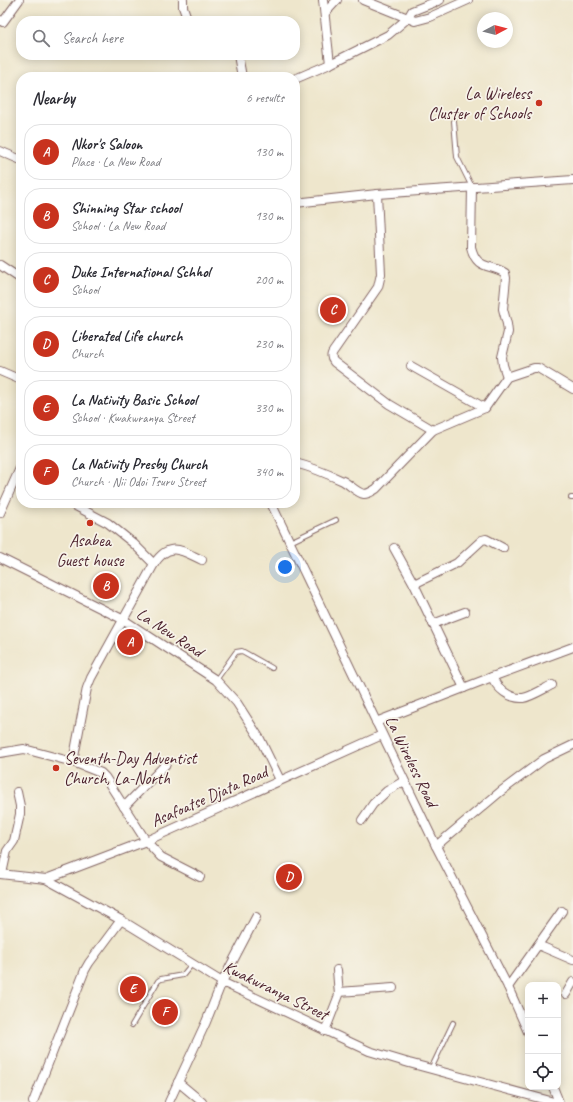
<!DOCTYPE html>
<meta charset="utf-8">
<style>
body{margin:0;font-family:Caveat,sans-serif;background:#f7f7f7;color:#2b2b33}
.controls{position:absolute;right:12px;bottom:12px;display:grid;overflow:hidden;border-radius:8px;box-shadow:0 2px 10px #0003}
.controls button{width:36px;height:36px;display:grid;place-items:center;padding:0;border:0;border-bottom:1px solid #e1e1e2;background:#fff;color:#2b2b33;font:20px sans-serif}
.compass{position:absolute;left:477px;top:12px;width:36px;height:36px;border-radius:50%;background:#fff;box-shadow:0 2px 10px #0003;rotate:83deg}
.you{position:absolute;left:285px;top:567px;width:14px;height:14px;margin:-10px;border:3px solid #fff;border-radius:50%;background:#1a73e8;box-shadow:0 0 0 6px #1a73e833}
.badge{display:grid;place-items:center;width:26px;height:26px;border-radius:50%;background:#c8321e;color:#fff;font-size:13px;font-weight:700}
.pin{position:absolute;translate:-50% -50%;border:2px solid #fff;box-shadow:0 1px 4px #0006}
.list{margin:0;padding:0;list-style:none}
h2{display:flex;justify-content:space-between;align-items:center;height:52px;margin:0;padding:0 16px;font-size:17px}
h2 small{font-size:13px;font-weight:400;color:#7c7c81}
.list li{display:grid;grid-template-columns:26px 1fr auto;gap:12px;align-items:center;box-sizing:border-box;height:56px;margin:0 8px 8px;padding:0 8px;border:1px solid #e1e1e2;border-radius:16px}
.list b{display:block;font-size:15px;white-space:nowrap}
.list p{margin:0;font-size:13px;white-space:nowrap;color:#7c7c81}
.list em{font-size:13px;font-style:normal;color:#7c7c81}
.icon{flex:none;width:22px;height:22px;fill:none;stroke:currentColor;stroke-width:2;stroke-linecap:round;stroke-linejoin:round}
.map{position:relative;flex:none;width:573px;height:1102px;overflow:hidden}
.search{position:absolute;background:#fff;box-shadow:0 2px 10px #0003;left:16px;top:16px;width:284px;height:44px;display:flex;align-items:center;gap:10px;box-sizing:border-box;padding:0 14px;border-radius:16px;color:#7c7c81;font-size:15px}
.panel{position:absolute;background:#fff;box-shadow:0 2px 10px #0003;left:16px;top:72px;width:284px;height:436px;border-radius:16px}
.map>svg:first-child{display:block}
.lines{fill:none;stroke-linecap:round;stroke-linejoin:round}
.service-casing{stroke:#836563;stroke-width:6}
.minor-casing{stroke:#836563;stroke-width:10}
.service{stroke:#fff;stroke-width:4}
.minor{stroke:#fff;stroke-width:8}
.poi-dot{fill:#c8321e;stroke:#f7f3e8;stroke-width:1.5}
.labels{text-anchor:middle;stroke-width:3.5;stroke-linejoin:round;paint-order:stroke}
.poi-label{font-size:17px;fill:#4a1f2b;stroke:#f7f3e8;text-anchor:end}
.street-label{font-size:17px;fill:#4a1f2b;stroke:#f7f3e8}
</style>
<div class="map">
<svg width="573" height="1102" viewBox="0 0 573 1102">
<rect width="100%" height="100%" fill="#f7f3e8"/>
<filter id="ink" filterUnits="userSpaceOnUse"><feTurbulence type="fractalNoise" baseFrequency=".025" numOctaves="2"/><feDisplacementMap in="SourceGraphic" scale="8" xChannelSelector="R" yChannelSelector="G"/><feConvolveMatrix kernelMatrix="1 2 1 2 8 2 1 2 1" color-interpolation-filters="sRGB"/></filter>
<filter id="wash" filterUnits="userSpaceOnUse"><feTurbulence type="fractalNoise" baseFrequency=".012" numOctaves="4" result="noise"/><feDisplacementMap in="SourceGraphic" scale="16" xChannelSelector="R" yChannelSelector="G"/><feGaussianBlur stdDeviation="0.9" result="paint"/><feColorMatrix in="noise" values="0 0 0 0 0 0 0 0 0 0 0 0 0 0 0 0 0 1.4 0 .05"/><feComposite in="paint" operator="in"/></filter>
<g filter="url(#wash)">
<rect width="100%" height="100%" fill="#eee6cc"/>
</g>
<g filter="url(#ink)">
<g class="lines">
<g class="service-casing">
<g id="service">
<path d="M454,121L457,157L472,187"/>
<path d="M571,498H573"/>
<path d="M290,542L336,520"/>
<path d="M216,680L236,652L242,651L272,668"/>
<path d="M132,1025L158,981L161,979L183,975L192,964"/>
<path d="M431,1069L453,1023"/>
</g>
</g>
<g class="minor-casing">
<g id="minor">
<path d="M183,0V7L188,21"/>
<path d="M323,0L330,64"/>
<path d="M363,0L415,21L430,17L468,0"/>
<path d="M325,13L337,0"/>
<path d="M0,20L3,22L19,0"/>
<path d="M238,55L242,77"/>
<path d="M295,79L330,64L388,35L408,18L412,11L440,0"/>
<path d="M0,151L21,160"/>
<path d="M472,187L471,247C477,271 490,263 505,273L506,278L503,309L507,324L508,332L502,357L503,365L507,377"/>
<path d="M377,194L381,274L378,287L335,349C331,354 330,357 334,362L389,404L433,430"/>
<path d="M295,203L377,194L573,180"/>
<path d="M0,265L21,279"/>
<path d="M411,366L485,408"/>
<path d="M0,371L21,380"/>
<path d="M295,463C311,467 328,474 343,481C349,484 357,493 364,494C369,494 372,491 376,489L433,430L485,408L507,377L534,368H538L573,389"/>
<path d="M70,503L108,523L133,543L154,564L91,678L87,688L73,762"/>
<path d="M271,503L436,846L508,987L528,1032"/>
<path d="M0,513L21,466"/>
<path d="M394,548L414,584"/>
<path d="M0,558L124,620L216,680L237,703L260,739L280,780"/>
<path d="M154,564C170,540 182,551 202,560"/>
<path d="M433,624L465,612"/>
<path d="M492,677C497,688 509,699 523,698C531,697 545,688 552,685"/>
<path d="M464,688L414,584L457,563L482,540L486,539L503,548"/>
<path d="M376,722L492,677L573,647"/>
<path d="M0,753L24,749L73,762L101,773L105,777L146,841L161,857L200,877"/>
<path d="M124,807L166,764"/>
<path d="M362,820L373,804L387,791L404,781"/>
<path d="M436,846L500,792L544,759L573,745"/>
<path d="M0,874L46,879L121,920L222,982L369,1051L409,1063L554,1102"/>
<path d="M2,874L7,851L14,841L20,814V806L17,792"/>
<path d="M46,879L146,841L382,735"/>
<path d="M538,945L573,960"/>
<path d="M508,987L562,911"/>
<path d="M339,992L393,988"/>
<path d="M566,994L573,982"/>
<path d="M325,1031L339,995L337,970"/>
<path d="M178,1082L202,1102"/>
<path d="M553,1087L559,1102"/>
<path d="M33,1102L85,970L89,963L121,920"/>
<path d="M169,1102L206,1022L222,982L256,917"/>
</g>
</g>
<use href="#service" class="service"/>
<use href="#minor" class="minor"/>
</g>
</g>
<g class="poi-dot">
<circle cx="539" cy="103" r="4"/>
<circle cx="90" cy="523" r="4"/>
<circle cx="56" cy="768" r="4"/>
</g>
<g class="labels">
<g class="poi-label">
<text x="531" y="99">La Wireless<tspan x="531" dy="20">Cluster of Schools</tspan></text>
<text x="90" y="546" text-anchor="middle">Asabea<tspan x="90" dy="20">Guest house</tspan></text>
<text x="64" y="764" text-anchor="start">Seventh-Day Adventist<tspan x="64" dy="20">Church, La-North</tspan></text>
</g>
<g class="street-label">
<text transform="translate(170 632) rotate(33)" y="6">La New Road</text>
<text transform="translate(412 761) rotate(64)" y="6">La Wireless Road</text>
<text transform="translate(209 796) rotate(-24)" y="6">Asafoatse Djata Road</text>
<text transform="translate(276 990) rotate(26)" y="6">Kwakwranya Street</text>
</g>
</g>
</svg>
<div class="controls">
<button>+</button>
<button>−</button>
<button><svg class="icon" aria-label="locate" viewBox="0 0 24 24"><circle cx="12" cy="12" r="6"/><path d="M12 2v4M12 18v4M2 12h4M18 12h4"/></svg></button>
</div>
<svg class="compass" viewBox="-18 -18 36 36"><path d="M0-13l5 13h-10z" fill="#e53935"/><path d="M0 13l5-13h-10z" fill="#7c7c81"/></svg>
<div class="you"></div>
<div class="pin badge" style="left:130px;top:642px">A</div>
<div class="pin badge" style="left:106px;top:586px">B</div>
<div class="pin badge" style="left:333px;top:310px">C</div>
<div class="pin badge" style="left:289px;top:877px">D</div>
<div class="pin badge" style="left:133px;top:989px">E</div>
<div class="pin badge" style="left:165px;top:1012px">F</div>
<div class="search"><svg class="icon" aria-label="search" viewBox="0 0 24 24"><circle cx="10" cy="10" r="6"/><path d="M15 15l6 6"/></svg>Search here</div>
<section class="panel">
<h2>Nearby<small>6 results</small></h2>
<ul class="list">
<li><span class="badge">A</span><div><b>Nkor's Saloon</b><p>Place · La New Road</p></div><em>130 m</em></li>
<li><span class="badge">B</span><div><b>Shinning Star school</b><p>School · La New Road</p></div><em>130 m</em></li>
<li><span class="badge">C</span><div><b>Duke International Schhol</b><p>School</p></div><em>200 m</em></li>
<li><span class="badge">D</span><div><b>Liberated Life church</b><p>Church</p></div><em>230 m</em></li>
<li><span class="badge">E</span><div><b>La Nativity Basic School</b><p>School · Kwakwranya Street</p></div><em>330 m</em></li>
<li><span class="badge">F</span><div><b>La Nativity Presby Church</b><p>Church · Nii Odoi Tsuru Street</p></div><em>340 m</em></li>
</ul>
</section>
</div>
